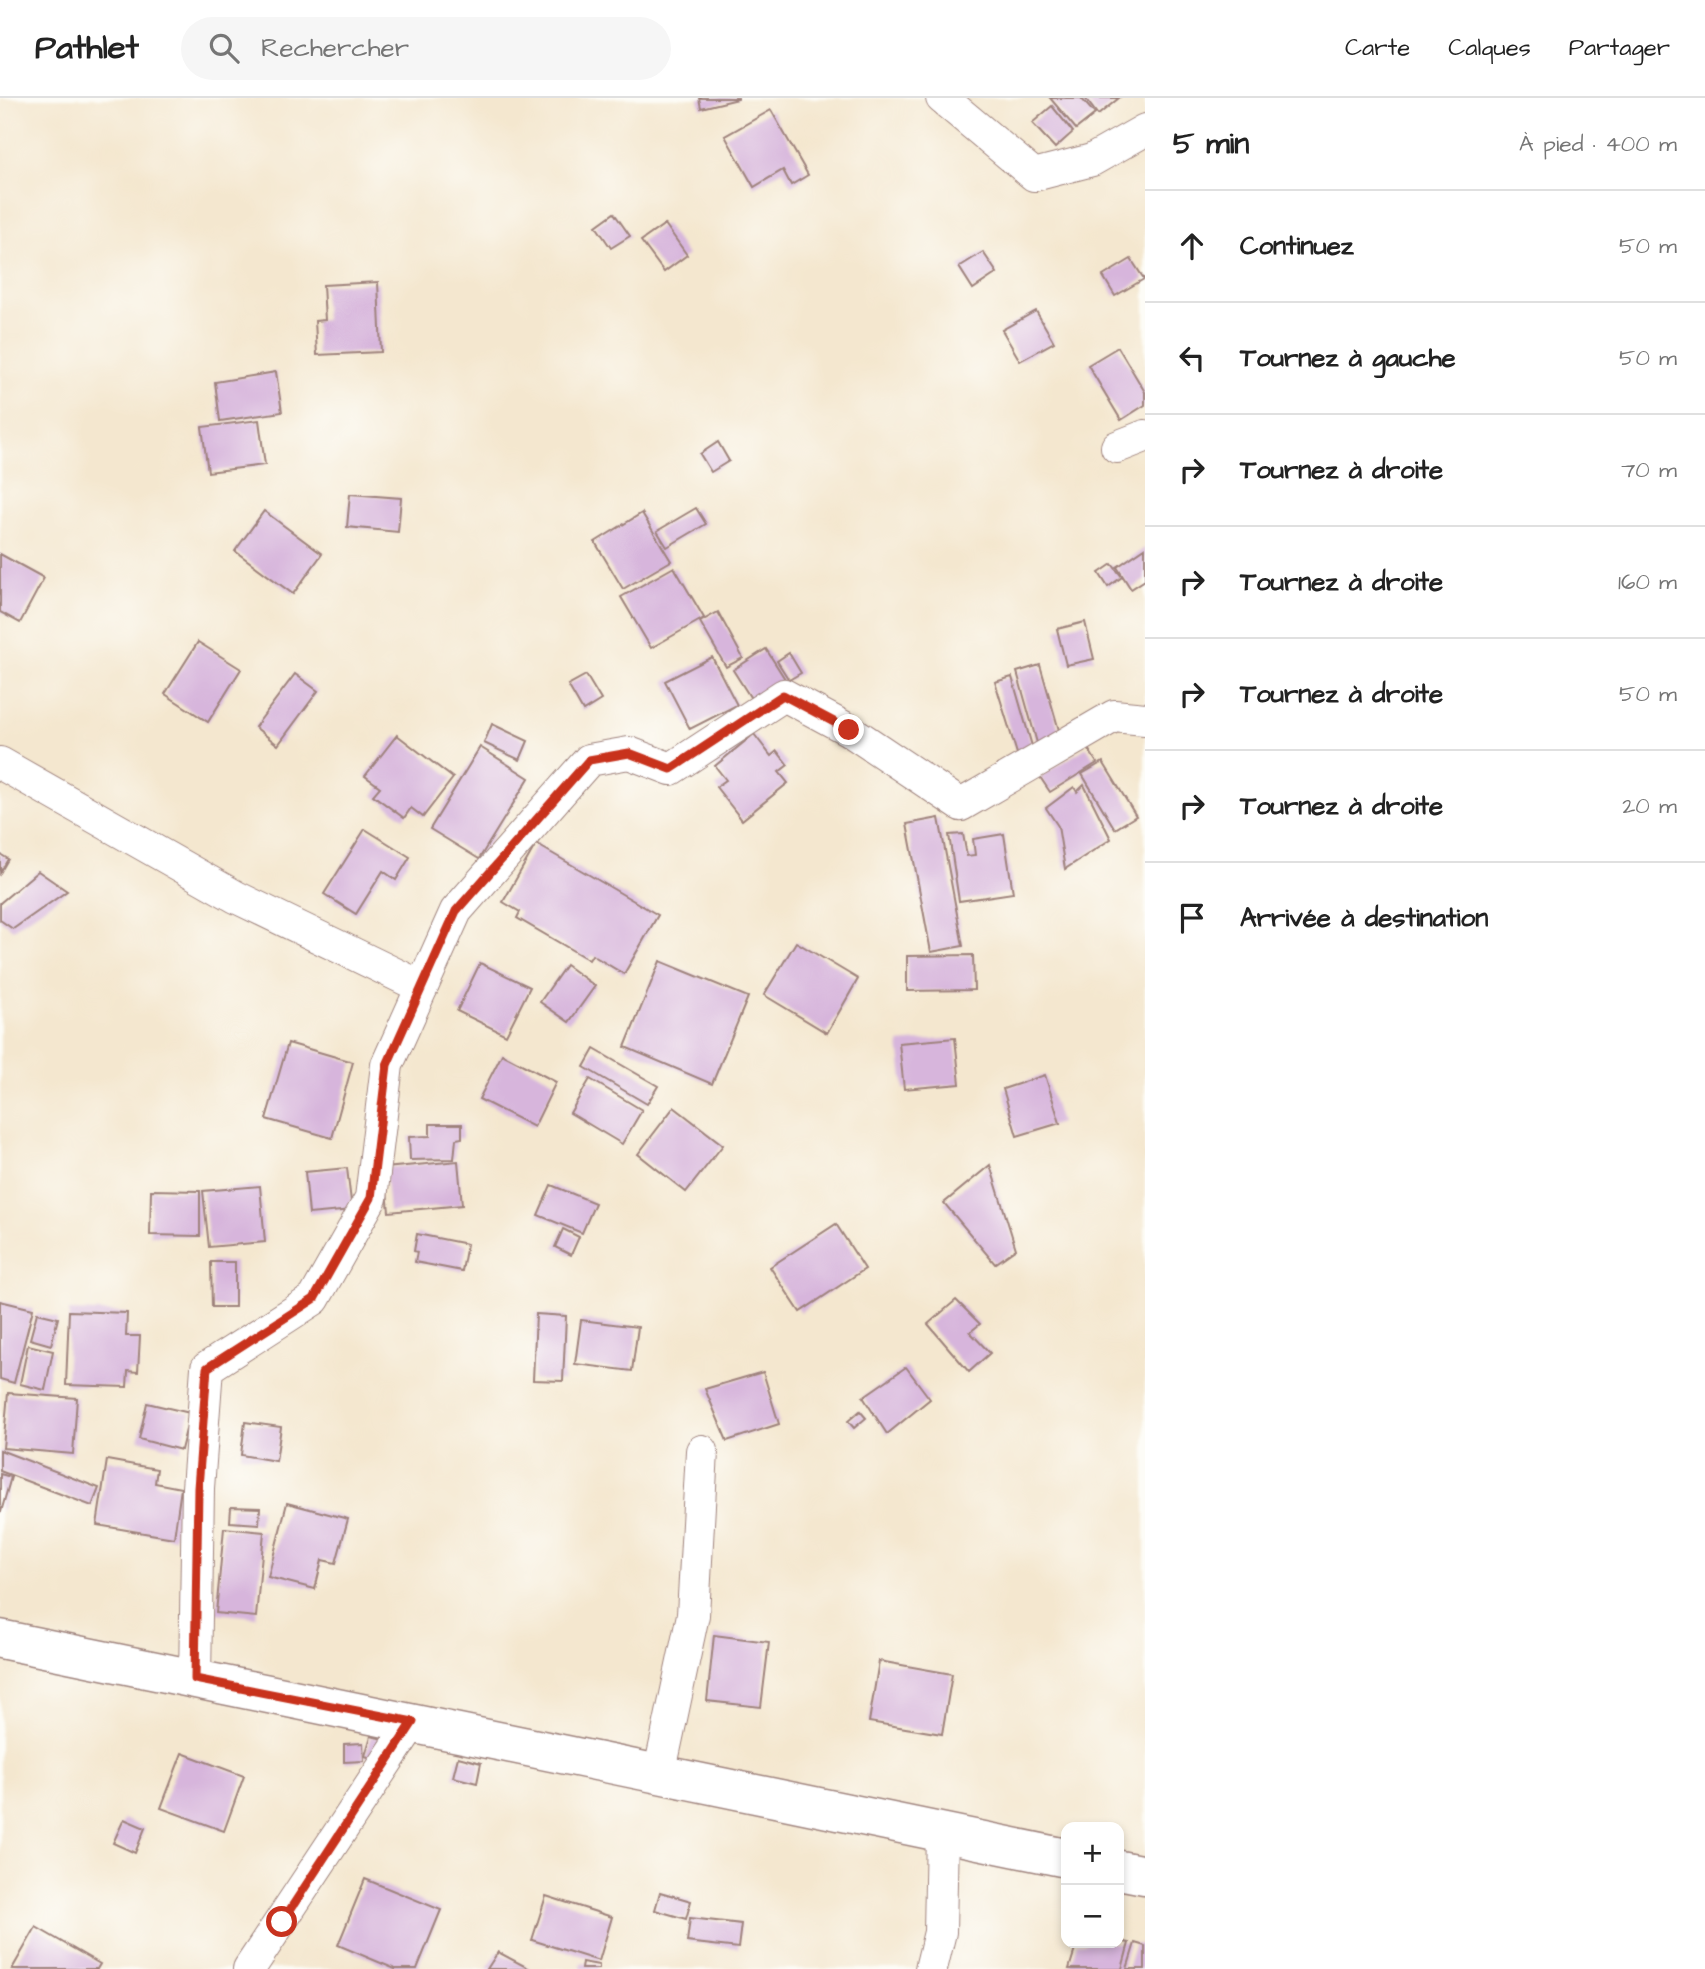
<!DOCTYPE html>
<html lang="fr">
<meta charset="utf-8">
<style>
body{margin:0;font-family:"Architects Daughter",sans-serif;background:#f6f6f6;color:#222}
.controls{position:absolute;right:21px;bottom:21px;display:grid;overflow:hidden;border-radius:14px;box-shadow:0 4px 10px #0003}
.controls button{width:63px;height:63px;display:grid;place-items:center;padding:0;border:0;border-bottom:2px solid #e0e0e0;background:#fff;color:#222;font:35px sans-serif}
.stop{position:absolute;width:21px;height:21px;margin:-16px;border:5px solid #c8321e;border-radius:50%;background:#fff}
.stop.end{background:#c8321e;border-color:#fff;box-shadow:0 2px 7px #0008}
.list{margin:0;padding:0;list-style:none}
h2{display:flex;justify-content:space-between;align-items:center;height:91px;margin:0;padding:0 28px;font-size:30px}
h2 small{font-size:23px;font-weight:400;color:#767676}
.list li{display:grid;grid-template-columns:46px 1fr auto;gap:21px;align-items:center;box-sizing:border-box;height:112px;padding:0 28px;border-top:2px solid #e0e0e0}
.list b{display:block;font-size:26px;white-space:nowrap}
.list em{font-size:23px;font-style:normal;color:#767676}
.icon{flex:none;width:38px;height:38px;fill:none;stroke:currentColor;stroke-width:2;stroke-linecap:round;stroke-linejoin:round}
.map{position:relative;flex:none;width:1145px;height:1871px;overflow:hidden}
header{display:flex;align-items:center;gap:42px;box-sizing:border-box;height:98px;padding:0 35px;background:#fff;border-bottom:2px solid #e0e0e0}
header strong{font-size:33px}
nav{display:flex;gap:38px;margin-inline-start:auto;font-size:24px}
.search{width:490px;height:63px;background:#f6f6f6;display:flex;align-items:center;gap:18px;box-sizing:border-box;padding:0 24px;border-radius:38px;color:#767676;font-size:26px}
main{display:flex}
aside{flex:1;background:#fff}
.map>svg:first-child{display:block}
.building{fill:#d7b5dc}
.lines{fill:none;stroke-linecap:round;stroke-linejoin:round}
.street-casing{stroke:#9f837d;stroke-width:34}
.secondary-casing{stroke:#9f837d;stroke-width:41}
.street{stroke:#fff;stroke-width:32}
.secondary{stroke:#fff;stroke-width:38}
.route{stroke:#c8321e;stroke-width:9}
</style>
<header>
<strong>Pathlet</strong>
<div class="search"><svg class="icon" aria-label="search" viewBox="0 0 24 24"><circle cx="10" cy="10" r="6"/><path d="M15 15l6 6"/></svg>Rechercher</div>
<nav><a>Carte</a><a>Calques</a><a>Partager</a></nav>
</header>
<main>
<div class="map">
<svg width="1145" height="1871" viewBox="0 0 1145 1871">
<rect width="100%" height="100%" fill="#fdfcf7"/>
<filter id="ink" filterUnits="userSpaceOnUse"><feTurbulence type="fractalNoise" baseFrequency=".0143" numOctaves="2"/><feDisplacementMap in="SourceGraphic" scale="14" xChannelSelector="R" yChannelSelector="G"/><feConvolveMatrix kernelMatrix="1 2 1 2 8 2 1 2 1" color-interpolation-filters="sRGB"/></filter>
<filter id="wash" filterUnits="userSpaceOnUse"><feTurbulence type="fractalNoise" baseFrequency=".00686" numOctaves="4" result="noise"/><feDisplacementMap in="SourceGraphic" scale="28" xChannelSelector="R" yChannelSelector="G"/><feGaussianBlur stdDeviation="1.57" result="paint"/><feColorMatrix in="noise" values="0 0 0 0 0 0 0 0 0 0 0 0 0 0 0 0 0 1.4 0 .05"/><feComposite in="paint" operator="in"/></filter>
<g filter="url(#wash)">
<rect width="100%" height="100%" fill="#f4e7cf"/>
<g id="blocks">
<g class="building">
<path d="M699,0H738V1L701,10Z"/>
<path d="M1050,0H1081L1095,16L1076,31Z"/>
<path d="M1085,0H1119L1098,17Z"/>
<path d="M1052,8L1073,34L1055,50L1032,25Z"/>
<path d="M771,12L808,77L791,87L783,72L754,89L725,38Z"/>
<path d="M614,115L630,138L611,150L596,128Z"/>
<path d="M665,126L687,157L664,174L641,143Z"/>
<path d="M983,154L997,175L973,191L959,169Z"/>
<path d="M1131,161L1144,181L1115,198L1103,178Z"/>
<path d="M378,184L381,254L317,257L315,223L325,222L323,187Z"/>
<path d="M1036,213L1054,244L1020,263L1002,232Z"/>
<path d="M1118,249L1145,294V307L1121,322L1088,267Z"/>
<path d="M276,274L282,314L220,323L215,284Z"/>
<path d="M259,322L265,367L208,374L202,329Z"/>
<path d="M718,344L729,363L711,374L700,356Z"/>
<path d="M350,396L401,400L398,434L347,429Z"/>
<path d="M696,410L706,426L667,449L657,433Z"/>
<path d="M264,413L322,456L293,496L235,453Z"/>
<path d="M642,415L671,463L623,491L595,444Z"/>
<path d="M1145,450V482L1131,491L1117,469Z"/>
<path d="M0,456L44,480L20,525L0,514Z"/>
<path d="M1112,466L1122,479L1108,489L1099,475Z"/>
<path d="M674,469L704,520L651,550L621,499Z"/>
<path d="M718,514L743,560L726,569L700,524Z"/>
<path d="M1085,524L1094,561L1066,567L1057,531Z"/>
<path d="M198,544L241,571L208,624L165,596Z"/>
<path d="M766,551L785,581L752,602L733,572Z"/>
<path d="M789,555L801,575L789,582L777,563Z"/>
<path d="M712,559L737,607L690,631L665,583Z"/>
<path d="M1040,567L1063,646L1039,652L1017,574Z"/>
<path d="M295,576L318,593L278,647L255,629Z"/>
<path d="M586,577L601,602L583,613L568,587Z"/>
<path d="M1012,579L1034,655L1018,659L995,584Z"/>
<path d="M492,626L528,643L520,662L484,645Z"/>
<path d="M754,636L771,658L777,653L788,667L779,674L788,685L742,722L716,689L726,682L715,668Z"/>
<path d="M397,637L453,680L423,719L411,710L404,720L373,697L380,689L365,678Z"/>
<path d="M480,649L529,680L479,761L430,731Z"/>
<path d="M1087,649L1097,665L1050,694L1040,679Z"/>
<path d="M1103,664L1136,718L1115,731L1082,676Z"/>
<path d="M1084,687L1111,741L1065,771L1058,728L1046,710L1074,689L1077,694Z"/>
<path d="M939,720L963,848L931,854L907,726Z"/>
<path d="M365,731L410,759L396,782L383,773L356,816L324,796Z"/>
<path d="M963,736L967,758L975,757L973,741L1004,736L1013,795L959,803L949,737Z"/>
<path d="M536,746L658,817L624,876L592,857L589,862L517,820L520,814L503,804Z"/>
<path d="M0,756L8,761L0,775Z"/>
<path d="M38,773L67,793L13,831L0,822V805Z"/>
<path d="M796,844L858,881L827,935L764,897Z"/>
<path d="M973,857L974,892L907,893V858Z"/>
<path d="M660,863L748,899L712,986L625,949Z"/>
<path d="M480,865L530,889L506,937L457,913Z"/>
<path d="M566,867L595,888L569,924L540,904Z"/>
<path d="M955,940L960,986L904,991L899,945Z"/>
<path d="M288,945L353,964L332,1040L266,1021Z"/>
<path d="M594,951L658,988L647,1006L584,969Z"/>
<path d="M502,956L556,984L534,1029L479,1001Z"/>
<path d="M1045,977L1060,1025L1017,1038L1003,991Z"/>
<path d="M590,981L642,1012L622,1046L570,1015Z"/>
<path d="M674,1009L723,1047L686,1094L638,1056Z"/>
<path d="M430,1026H462V1040L456,1041L454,1061L410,1062L409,1039L430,1038Z"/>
<path d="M458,1063L462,1107L389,1114L385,1070Z"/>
<path d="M990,1067L1016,1151L995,1166L944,1105Z"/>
<path d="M347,1070L352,1112L309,1116L305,1074Z"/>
<path d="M551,1087L595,1105L582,1135L538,1117Z"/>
<path d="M260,1088L265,1144L209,1149L203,1093Z"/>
<path d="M151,1092L200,1093V1138L150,1137Z"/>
<path d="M836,1126L865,1171L800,1214L770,1169Z"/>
<path d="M563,1131L579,1139L571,1157L555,1149Z"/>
<path d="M417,1136L467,1146L462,1173L415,1164L417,1154L414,1153Z"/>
<path d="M211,1164H235V1209H212Z"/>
<path d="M956,1202L980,1226L970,1234L990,1255L969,1274L928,1226Z"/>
<path d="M0,1203L33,1211L14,1285L0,1281Z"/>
<path d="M69,1213L127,1215L126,1238H140L138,1274L128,1273L127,1289L66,1287Z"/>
<path d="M37,1215L58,1220L51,1247L30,1241Z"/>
<path d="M536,1216L566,1218L563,1283L533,1282Z"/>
<path d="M581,1222L638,1229L632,1273L575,1266Z"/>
<path d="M28,1247L53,1253L45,1292L20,1286Z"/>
<path d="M906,1269L930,1301L887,1336L863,1299Z"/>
<path d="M763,1274L779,1326L727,1343L705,1291Z"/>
<path d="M8,1295L77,1300L73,1356L3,1350Z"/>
<path d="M147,1305L190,1315L181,1352L139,1341Z"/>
<path d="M860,1313L866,1320L854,1330L848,1323Z"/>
<path d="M245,1324L281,1329L276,1363L241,1357Z"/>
<path d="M0,1352L99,1390L92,1408L0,1373Z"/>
<path d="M107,1362L157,1371L155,1385L181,1390L174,1440L97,1427Z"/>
<path d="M0,1376L11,1379L1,1414H0Z"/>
<path d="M287,1405L348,1421L336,1465L322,1462L315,1491L268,1479Z"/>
<path d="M231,1409L260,1410L259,1426L230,1424Z"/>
<path d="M224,1430L264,1434L256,1519L216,1515Z"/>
<path d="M714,1537L769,1544L761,1609L707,1603Z"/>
<path d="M879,1563L952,1576L942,1636L869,1624Z"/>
<path d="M371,1638L387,1642L382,1663L365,1658Z"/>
<path d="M363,1645L364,1663L344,1664V1646Z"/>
<path d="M182,1655L244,1678L224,1733L161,1710Z"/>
<path d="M458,1659L481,1665L477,1685L453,1679Z"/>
<path d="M124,1721L145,1730L135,1755L113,1745Z"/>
<path d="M365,1781L441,1812L417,1871H395L338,1847Z"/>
<path d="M660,1794L691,1803L686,1821L655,1812Z"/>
<path d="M546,1798L612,1819L599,1863L532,1842Z"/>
<path d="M690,1820L741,1826L738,1850L687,1844Z"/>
<path d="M36,1829L100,1866L97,1871H12Z"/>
<path d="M1119,1843L1129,1845L1122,1871H1069L1077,1845H1119Z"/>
<path d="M1135,1845L1145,1848V1871H1127Z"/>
<path d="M498,1854L530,1871H487Z"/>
<path d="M582,1864L599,1867V1871H581Z"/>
</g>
</g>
</g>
<g filter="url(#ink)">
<use href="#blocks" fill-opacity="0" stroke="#9f837d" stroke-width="2"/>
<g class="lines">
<g class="street-casing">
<g id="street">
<path d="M942,0L1034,77L1092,62L1145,32"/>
<path d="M1117,349L1145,338"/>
<path d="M0,665L236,799L422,889"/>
<path d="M195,1581L198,1390L207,1270L314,1201L371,1100L387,967L456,813L589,662L629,655L671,671L784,597L849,632L961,707L1114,618L1145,621"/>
<path d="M659,1677L693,1517L702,1353"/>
<path d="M249,1871L413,1624"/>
<path d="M931,1871L940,1834L942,1734"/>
</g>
</g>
<g class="secondary-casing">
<g id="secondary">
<path d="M0,1541C355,1614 711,1686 1066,1760"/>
<path d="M1119,1772L1145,1777"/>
</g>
</g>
<use href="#street" class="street"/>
<use href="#secondary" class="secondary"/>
</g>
</g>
<g class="lines" filter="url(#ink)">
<path class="route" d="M282,1824L413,1624L195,1581L198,1390L207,1270L314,1201L371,1100L387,967L456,813L589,662L629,655L671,671L783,597L849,632"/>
</g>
</svg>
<div class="controls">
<button>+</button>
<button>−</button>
</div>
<div class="stop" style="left:282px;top:1824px"></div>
<div class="stop end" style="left:849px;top:632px"></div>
</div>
<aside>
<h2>5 min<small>À pied · 400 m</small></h2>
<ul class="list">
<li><svg class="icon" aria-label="ahead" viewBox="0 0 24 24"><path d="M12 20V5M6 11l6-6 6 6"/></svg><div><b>Continuez</b></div><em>50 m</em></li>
<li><svg class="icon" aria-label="left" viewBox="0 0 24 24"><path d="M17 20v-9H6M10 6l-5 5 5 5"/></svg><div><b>Tournez à gauche</b></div><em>50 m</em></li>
<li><svg class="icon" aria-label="right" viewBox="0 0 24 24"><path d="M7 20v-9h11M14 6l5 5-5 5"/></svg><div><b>Tournez à droite</b></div><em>70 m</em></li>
<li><svg class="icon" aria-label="right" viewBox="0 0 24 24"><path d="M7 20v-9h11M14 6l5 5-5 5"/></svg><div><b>Tournez à droite</b></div><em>160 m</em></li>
<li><svg class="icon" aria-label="right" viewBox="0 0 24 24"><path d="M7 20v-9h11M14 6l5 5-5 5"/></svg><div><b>Tournez à droite</b></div><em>50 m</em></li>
<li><svg class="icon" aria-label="right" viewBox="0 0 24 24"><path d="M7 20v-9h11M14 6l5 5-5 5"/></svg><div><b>Tournez à droite</b></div><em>20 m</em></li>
<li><svg class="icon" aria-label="arrive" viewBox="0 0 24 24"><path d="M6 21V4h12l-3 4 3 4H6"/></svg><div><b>Arrivée à destination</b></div></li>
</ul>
</aside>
</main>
